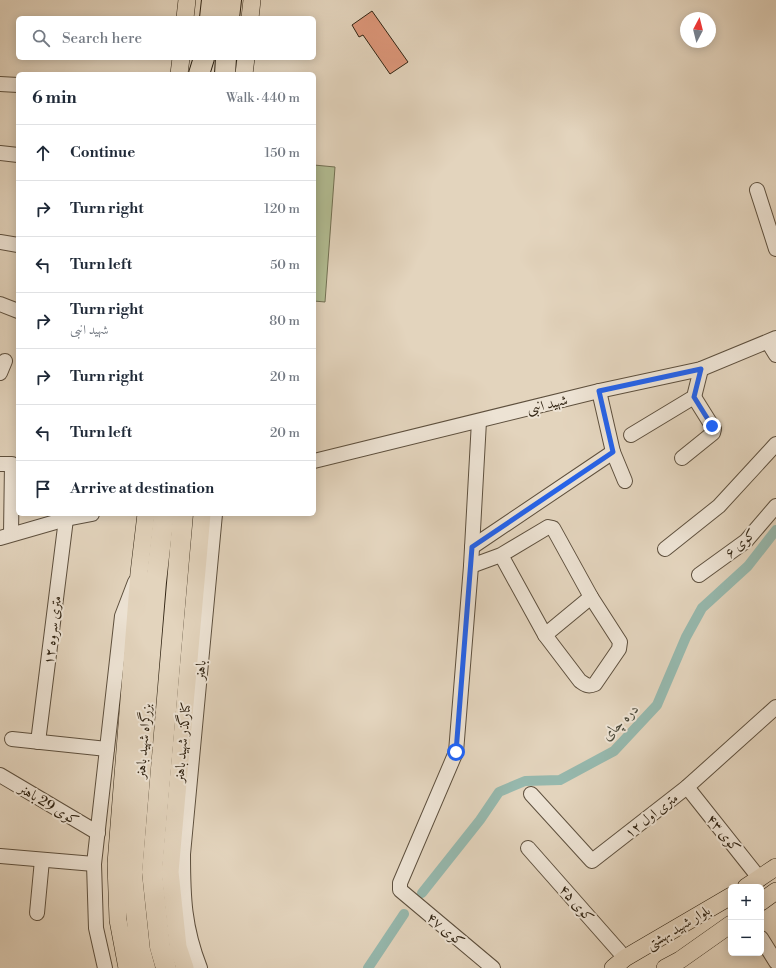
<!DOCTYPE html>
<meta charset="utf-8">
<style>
body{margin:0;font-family:"Libre Bodoni",Amiri,serif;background:#f6f6f7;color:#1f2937}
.controls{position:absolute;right:12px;bottom:12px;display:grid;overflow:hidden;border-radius:6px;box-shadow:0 2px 10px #0003}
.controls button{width:36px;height:36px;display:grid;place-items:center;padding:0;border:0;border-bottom:1px solid #e0e1e3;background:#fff;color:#1f2937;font:20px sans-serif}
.compass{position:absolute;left:680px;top:12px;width:36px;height:36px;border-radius:50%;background:#fff;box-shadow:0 2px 10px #0003;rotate:7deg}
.stop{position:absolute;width:12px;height:12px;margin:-9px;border:3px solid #2563eb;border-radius:50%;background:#fff}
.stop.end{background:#2563eb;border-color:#fff;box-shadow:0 1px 4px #0008}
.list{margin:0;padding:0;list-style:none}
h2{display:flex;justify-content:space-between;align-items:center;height:52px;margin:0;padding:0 16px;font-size:17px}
h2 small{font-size:13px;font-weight:400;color:#747a83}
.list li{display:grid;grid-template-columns:26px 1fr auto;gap:12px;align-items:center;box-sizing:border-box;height:56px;padding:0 16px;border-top:1px solid #e0e1e3}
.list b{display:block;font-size:15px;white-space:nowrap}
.list p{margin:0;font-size:13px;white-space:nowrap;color:#747a83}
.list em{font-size:13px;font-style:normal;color:#747a83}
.icon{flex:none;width:22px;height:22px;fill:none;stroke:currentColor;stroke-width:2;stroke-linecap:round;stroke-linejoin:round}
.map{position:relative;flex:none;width:776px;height:968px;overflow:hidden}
.search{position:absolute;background:#fff;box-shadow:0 2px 10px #0003;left:16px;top:16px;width:300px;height:44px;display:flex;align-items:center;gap:10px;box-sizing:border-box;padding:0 14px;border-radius:6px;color:#747a83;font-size:15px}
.panel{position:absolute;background:#fff;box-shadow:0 2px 10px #0003;left:16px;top:72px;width:300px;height:444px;border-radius:6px}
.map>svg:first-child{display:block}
.green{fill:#b2bd93;stroke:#727053}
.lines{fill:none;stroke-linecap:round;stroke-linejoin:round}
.canal{stroke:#96b8ad;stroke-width:10}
.building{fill:#dc9679;stroke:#312413}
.minor-casing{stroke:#5e503e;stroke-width:16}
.major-casing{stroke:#312413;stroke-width:18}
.highway-casing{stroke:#312413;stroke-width:22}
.minor{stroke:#ede3d4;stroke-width:14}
.major{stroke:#e3d4bd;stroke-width:17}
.highway{stroke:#e3d4bd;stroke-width:20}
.route{stroke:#2563eb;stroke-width:5}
.labels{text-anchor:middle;stroke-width:4;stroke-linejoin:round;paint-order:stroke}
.street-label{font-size:14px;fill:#312413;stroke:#ede3d4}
.water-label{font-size:15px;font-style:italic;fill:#4a493a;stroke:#ede3d4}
</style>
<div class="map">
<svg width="776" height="968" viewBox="0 0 776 968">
<rect width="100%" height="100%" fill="#e3d4bd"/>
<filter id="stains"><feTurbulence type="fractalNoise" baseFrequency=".005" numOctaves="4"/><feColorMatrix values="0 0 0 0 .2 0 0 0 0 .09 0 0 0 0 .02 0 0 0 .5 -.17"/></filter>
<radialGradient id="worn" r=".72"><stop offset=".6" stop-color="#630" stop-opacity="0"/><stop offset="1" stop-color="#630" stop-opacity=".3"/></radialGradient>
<path class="green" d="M314,165L335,167L325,302L314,301Z"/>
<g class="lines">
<g class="canal">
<path d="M422,893L480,820L499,792L525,781L560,780L614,751L657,705L686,637L702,608L748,566L776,530"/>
<path d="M368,968L404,914"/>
</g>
</g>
<path class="building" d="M372,11L408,62L390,74L363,35L359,37L352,25Z"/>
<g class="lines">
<g class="minor-casing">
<g id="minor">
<path d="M0,84L18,85"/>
<path d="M0,153L18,155"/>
<path d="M757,190L776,249"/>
<path d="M0,242L18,245"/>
<path d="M0,304L18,311"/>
<path d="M768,342L776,355"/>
<path d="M0,373L5,361"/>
<path d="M599,391L613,452L625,481"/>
<path d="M479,421L471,566L456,752L400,883V890L493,968"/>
<path d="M631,435L694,397L701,369"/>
<path d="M682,458L713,433L714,429L694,397"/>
<path d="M314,461L599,391L701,369L776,338"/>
<path d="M0,464H12L11,534"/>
<path d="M0,538L66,519L92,514"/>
<path d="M472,547L613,452"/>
<path d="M665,549L719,506L776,444"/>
<path d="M471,566L501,555L548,527L553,528L591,597L620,642L619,649L595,684C588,687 586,685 580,681L545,635L501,555"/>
<path d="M699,575L746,541L776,506"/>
<path d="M545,635L591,597"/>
<path d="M12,739L107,749"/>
<path d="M38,742L66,519"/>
<path d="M0,775L98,833"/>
<path d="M687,787L760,879"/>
<path d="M531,794L592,861L687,787L776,707"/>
<path d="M528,848L625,958"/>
<path d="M0,856L94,864"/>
<path d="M37,913L42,860"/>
<path d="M761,938L776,962"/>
<path d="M105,968L96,928L94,864L122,616L135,582"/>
<path d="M200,968C184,927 183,897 183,854L215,514"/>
</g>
</g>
<g class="major-casing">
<g id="major">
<path d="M185,18L187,0"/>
<path d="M250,18L252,0"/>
<path d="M179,74L181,58"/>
<path d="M244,74L246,58"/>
<path d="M746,887L776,867"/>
<path d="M761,902L776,891"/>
<path d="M127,968L118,920L116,864L139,573L146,514"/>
<path d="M185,968L178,947L170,872L202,514"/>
<path d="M613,968L625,958L731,896"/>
<path d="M665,968L680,960L731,924"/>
</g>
</g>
<g class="highway-casing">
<g id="highway">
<path d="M210,18L212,0"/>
<path d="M229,18L231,0"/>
<path d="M199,74L204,58"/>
<path d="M225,74L226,58"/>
<path d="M145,968L140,950L132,874L156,582L164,514"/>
<path d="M166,968L160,947L152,872L183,514"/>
</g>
</g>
<use href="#minor" class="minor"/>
<use href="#major" class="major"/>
<use href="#highway" class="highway"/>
</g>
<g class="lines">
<path class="route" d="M456,752L472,547L613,452L599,391L701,369L694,397L712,426"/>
</g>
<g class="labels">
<g class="street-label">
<text transform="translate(547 404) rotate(-14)" y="5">شهید انبی</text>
<text transform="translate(740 543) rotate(-41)" y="5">کوی ۶</text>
<text transform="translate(52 630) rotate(-83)" y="5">۱۲ متری سروه</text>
<text transform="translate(200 670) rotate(-85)" y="5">باهنر</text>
<text transform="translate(143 741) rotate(-85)" y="5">بزرگراه شهید باهنر</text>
<text transform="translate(182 742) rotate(-85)" y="5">کنارگذر شهید باهنر</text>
<text transform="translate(49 804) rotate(31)" y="5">کوی 29 باهنر</text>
<text transform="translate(651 815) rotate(-38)" y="5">۱۲ متری اول</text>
<text transform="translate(724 833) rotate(51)" y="5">کوی ۴۳</text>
<text transform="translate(577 903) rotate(49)" y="5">کوی ۴۵</text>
<text transform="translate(678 927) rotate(-31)" y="5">بلوار شهید بهشتی</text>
<text transform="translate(446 929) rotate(40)" y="5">کوی ۴۷</text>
</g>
<g class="water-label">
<text transform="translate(620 722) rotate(-45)" y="5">دره چای</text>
</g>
</g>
<rect width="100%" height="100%" filter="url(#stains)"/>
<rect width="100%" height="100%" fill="url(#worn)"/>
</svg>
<div class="controls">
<button>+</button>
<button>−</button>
</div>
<svg class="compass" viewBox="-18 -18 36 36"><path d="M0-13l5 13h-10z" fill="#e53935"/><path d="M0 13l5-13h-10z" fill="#747a83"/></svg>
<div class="stop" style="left:456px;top:752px"></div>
<div class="stop end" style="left:712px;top:426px"></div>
<div class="search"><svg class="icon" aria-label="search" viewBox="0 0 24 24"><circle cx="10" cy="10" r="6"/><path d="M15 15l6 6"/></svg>Search here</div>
<section class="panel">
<h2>6 min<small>Walk · 440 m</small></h2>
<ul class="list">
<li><svg class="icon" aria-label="ahead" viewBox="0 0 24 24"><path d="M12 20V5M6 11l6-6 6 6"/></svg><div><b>Continue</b></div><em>150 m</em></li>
<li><svg class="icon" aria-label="right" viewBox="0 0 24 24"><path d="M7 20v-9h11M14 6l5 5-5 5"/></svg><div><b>Turn right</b></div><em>120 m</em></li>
<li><svg class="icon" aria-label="left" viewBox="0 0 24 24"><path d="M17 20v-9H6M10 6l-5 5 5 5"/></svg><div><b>Turn left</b></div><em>50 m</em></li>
<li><svg class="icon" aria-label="right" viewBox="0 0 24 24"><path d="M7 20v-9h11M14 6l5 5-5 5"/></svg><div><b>Turn right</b><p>شهید انبی</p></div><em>80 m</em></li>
<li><svg class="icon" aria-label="right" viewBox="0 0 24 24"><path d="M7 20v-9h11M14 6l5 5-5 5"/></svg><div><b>Turn right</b></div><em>20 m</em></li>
<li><svg class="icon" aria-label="left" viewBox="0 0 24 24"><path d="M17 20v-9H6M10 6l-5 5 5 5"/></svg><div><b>Turn left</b></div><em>20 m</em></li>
<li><svg class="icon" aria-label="arrive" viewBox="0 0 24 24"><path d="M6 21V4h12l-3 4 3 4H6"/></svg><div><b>Arrive at destination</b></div></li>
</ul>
</section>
</div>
